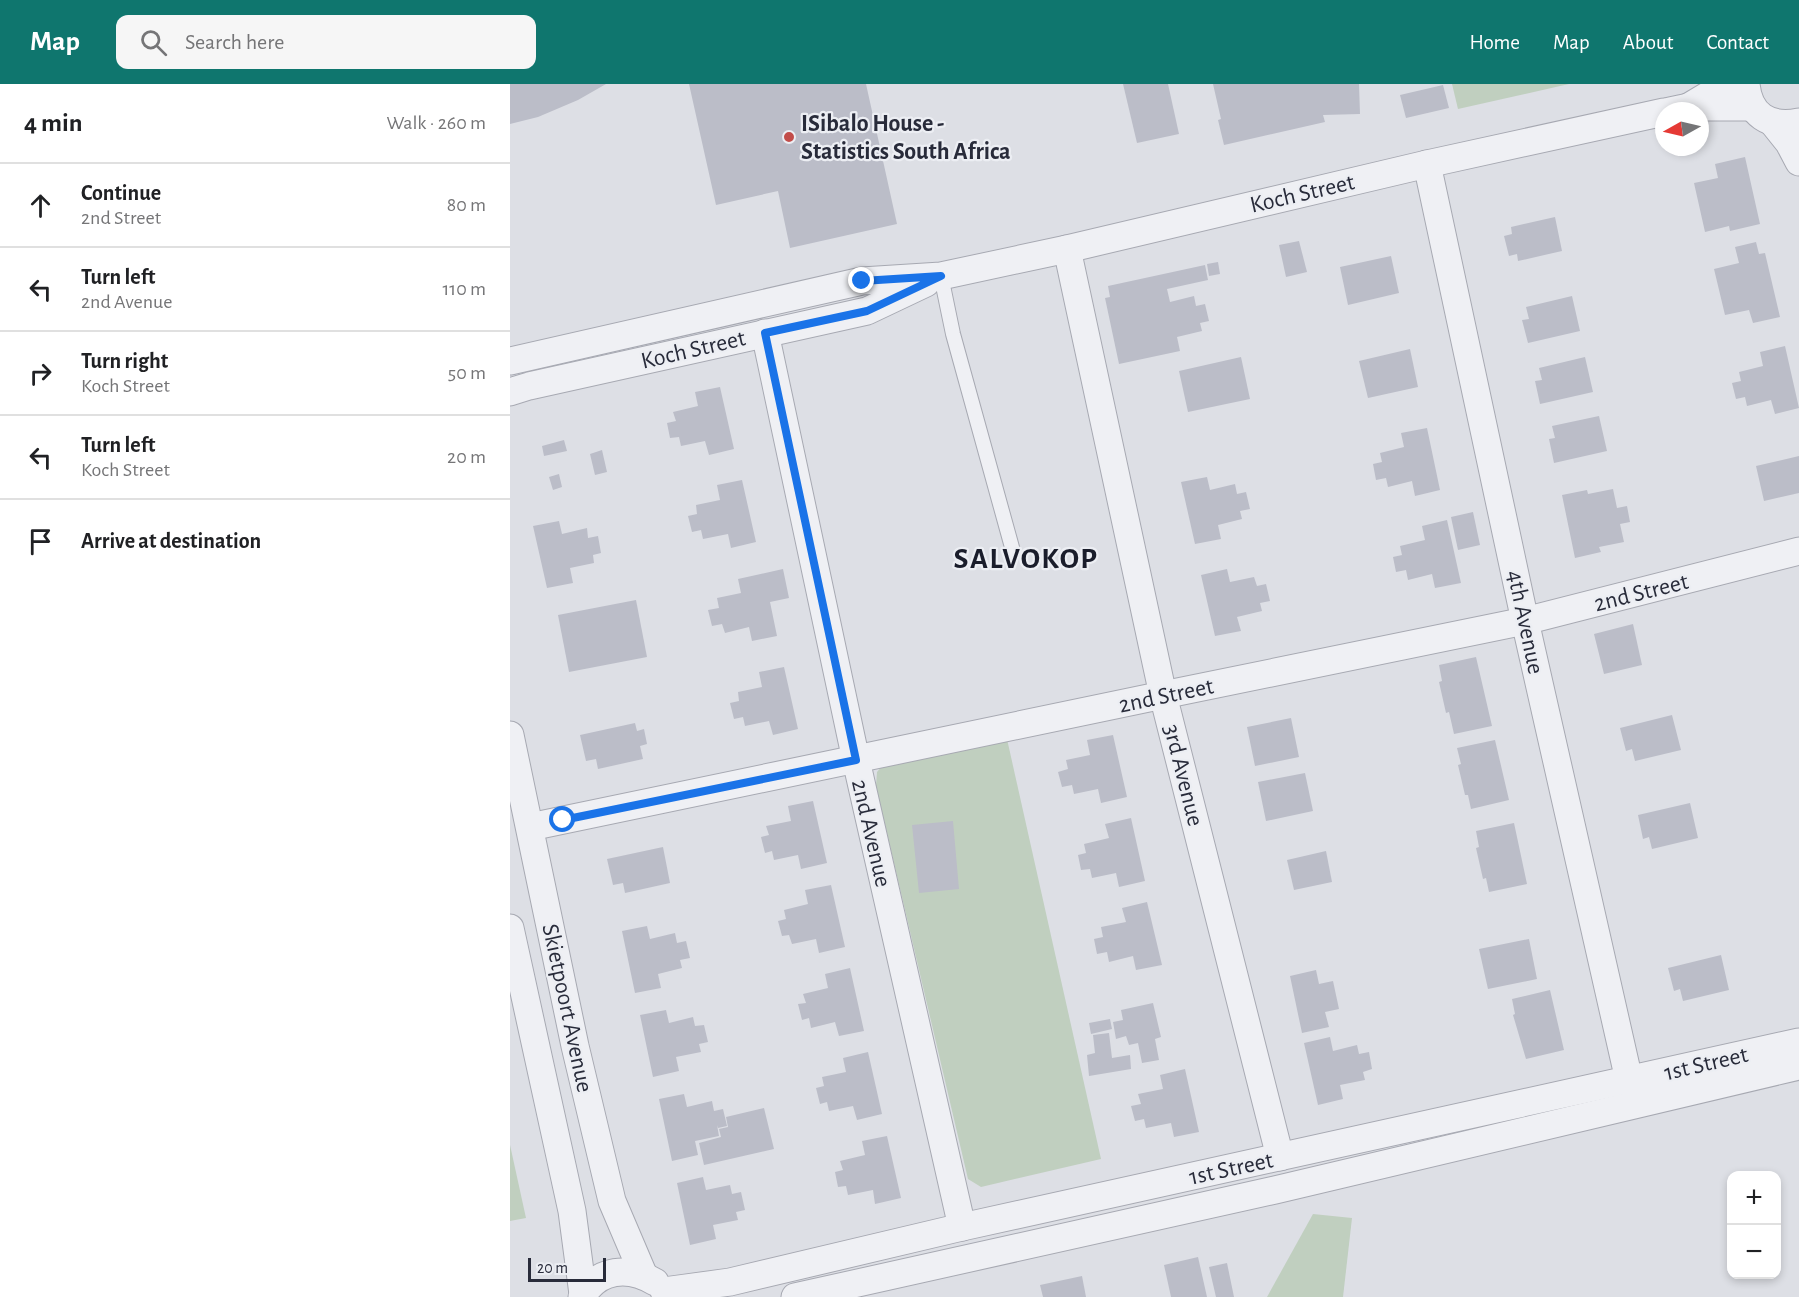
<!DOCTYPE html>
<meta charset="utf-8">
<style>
body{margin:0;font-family:"Alegreya Sans",sans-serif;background:#f6f6f6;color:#202124}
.controls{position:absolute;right:18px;bottom:18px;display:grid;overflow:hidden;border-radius:12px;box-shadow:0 3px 9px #0003}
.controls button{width:54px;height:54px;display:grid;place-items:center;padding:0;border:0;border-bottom:2px solid #e0e0e0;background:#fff;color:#202124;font:30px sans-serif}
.compass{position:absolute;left:1145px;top:18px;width:54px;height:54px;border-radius:50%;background:#fff;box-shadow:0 3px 9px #0003;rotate:262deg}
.scale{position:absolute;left:18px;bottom:15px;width:78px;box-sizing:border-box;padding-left:6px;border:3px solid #282b3a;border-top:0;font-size:16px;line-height:21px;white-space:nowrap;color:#282b3a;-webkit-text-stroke:4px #eceef3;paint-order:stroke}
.stop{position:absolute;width:18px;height:18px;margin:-14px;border:4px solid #1a73e8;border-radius:50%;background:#fff}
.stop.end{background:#1a73e8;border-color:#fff;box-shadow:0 2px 6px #0008}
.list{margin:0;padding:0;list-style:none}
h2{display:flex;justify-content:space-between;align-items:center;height:78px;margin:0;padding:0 24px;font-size:26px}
h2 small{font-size:20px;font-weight:400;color:#757577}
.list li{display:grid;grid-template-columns:39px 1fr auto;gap:18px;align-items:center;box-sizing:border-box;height:84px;padding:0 24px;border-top:2px solid #e0e0e0}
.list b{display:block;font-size:22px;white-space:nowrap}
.list p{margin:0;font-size:20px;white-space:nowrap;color:#757577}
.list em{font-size:20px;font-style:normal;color:#757577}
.icon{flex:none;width:33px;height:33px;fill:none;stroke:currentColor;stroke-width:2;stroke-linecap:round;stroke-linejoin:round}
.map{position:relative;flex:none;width:1289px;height:1213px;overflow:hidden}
header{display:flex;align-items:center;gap:36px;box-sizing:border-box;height:84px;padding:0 30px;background:#0f766e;color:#fff}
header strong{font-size:28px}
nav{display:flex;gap:33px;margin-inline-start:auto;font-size:21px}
.search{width:420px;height:54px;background:#f6f6f6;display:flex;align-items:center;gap:15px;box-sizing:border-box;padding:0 21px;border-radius:12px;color:#757577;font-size:22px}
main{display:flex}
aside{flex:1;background:#fff}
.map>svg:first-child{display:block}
.green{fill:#c0cfbf}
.building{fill:#bbbdc8}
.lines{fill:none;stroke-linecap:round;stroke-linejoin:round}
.service-casing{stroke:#a7a9b2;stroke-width:16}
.minor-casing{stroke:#a7a9b2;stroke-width:29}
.service{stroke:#eff0f4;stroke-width:14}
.minor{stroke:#eff0f4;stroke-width:27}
.route{stroke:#1a73e8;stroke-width:8}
.poi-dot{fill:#c24d4a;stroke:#eceef3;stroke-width:2}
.labels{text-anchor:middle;stroke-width:4.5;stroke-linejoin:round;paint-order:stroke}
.poi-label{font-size:24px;font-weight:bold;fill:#282b3a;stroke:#eceef3;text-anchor:start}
.street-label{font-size:24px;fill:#282b3a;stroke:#eceef3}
.district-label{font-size:30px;font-weight:bold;letter-spacing:1.5px;fill:#1a1d2b;stroke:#eceef3}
</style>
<header>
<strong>Map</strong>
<div class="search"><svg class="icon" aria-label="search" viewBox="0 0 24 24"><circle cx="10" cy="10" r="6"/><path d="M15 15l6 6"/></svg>Search here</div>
<nav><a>Home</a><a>Map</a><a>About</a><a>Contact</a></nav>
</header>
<main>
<aside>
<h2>4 min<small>Walk · 260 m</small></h2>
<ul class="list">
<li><svg class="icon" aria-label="ahead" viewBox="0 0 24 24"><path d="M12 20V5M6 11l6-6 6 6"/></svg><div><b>Continue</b><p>2nd Street</p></div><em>80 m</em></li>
<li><svg class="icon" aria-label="left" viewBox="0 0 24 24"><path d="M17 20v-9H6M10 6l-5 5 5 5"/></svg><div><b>Turn left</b><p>2nd Avenue</p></div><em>110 m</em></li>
<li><svg class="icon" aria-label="right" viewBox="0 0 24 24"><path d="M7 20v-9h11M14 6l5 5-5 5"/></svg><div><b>Turn right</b><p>Koch Street</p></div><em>50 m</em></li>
<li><svg class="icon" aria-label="left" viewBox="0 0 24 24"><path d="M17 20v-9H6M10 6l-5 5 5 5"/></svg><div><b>Turn left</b><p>Koch Street</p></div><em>20 m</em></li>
<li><svg class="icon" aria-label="arrive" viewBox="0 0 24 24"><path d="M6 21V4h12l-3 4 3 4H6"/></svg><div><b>Arrive at destination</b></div></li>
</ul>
</aside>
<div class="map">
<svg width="1289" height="1213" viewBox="0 0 1289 1213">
<rect width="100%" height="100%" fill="#dddfe5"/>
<g class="green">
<path d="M942,0H1059L948,25Z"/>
<path d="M497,655L591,1075L471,1103L458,1095L366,702L367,688L373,681Z"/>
<path d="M0,1061L16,1134L0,1137Z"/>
<path d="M803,1130L842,1134L833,1213H757Z"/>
</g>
<g class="building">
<path d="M0,0H96L68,16L28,33L0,40Z"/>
<path d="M179,0H356L387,140L280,164L268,107L206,121Z"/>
<path d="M613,0H658L669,50L627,59Z"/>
<path d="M703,0H849L850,30L813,31L815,38L714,61L708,36L711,35Z"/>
<path d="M933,1L939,24L896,34L890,11Z"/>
<path d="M1235,73L1250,140L1220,147L1219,142L1195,148L1184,99L1208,94L1205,80Z"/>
<path d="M1045,133L1052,167L1008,177L1007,170L999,172L994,152L1002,150L1001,143Z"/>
<path d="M789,157L797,188L776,193L769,161Z"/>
<path d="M1246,158L1249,170L1255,169L1270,233L1243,239L1239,226L1215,231L1204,185L1229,179L1225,163Z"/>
<path d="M881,172L889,209L838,221L830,183Z"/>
<path d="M708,178L710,190L699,192L697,180Z"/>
<path d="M695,181L698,196L657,205L660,218L684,212L686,222L695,220L699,237L690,239L692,247L667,253L670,267L609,280L595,214L600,213L598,202Z"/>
<path d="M1062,212L1070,247L1018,259L1012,236L1019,235L1016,223Z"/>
<path d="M1275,262L1289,324L1265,330L1261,316L1237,322L1235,313L1226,315L1222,299L1231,297L1229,288L1253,282L1250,268Z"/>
<path d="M900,265L908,303L858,314L849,277Z"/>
<path d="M731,273L740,315L678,328L669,287Z"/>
<path d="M1075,273L1083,308L1030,320L1025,297L1032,296L1029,284Z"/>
<path d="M210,303L224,365L199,371L195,357L171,362L169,353L160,354L157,339L166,337L163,328L188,322L185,308Z"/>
<path d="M1089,332L1097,367L1044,379L1039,355L1045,354L1042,342Z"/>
<path d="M917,344L930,406L905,412L902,397L878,403L876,394L866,396L863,380L872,378L870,369L894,363L891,349Z"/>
<path d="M54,356L57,367L34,372L32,362Z"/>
<path d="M92,366L97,388L85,391L80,370Z"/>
<path d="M1289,372V409L1254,417L1246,382Z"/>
<path d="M49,390L52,403L43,406L39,393Z"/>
<path d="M697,393L700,406L725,400L727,410L736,408L740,425L730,427L732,435L708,441L711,455L685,460L671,398Z"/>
<path d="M232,396L246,458L221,464L218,450L193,455L191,446L182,448L178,432L187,430L186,421L210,416L207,401Z"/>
<path d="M1103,405L1107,424L1117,422L1120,438L1110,440L1114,458L1089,463L1091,468L1065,474L1052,411L1077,406L1078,410Z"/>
<path d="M963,428L970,461L948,466L941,433Z"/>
<path d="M937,436L951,499L925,504L922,490L898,496L896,486L886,488L883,473L892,471L890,462L915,456L912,442Z"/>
<path d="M49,437L52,450L77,444L78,454L88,452L91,469L83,471L84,479L60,484L63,499L37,504L23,442Z"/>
<path d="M273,485L279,514L260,518L267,552L242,557L239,543L215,549L212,540L202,542L198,526L209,524L207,514L231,509L228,495Z"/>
<path d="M717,485L720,498L744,493L747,502L756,500L760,517L750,519L752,527L727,533L731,547L705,552L691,491Z"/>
<path d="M126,516L137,573L59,588L48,531Z"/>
<path d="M1123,540L1132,581L1094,590L1084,550Z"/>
<path d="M966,573L982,642L944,650L939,628L936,629L929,598L932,597L929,581Z"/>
<path d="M274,583L288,645L263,651L259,637L235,642L233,633L224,635L220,619L229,617L228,608L252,603L249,588Z"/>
<path d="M1162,631L1171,666L1125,677L1122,665L1116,667L1110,644Z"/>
<path d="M781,634L789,673L745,682L737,643Z"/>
<path d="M125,639L127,647L134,645L137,660L130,662L133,675L88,685L86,675L76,677L70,651Z"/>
<path d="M603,651L617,713L591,719L588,705L564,710L562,701L552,703L548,688L558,685L556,676L580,671L577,656Z"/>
<path d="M985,656L999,716L961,725L958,711H955L948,681L951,680L947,664Z"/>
<path d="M795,689L803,727L756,737L748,698Z"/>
<path d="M303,717L317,779L291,785L288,771L264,776L262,767L255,769L251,753L259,751L256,742L281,737L278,722Z"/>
<path d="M1180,719L1188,754L1142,765L1139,753L1133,755L1128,731Z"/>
<path d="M621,734L635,797L609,803L606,789L582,794L580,785L571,786L568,771L576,769L574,760L599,754L595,740Z"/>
<path d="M443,737L449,805L409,809L402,741Z"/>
<path d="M1004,739L1017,800L979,808L976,794L973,795L966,764L969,763L966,747Z"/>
<path d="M153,763L160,799L115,809L113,799L103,801L97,775Z"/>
<path d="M816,767L822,798L784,806L777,776Z"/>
<path d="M321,801L335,863L309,869L306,855L282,860L279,851L272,852L268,837L276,835L274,826L298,820L295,806Z"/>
<path d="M637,818L652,881L626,886L623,872L599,878L597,868L587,870L584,855L593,853L591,843L616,838L612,824Z"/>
<path d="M137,842L140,855L165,849L167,859L176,857L180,874L170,876L172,884L148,890L151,904L125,909L112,847Z"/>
<path d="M1019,855L1027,895L978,905L969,865Z"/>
<path d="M1211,871L1219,906L1173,917L1170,905L1164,907L1158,884Z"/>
<path d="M340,884L354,947L329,952L325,938L301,944L299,934L292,936L288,920L296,919L293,910L318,904L315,890Z"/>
<path d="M806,886L809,900L823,897L829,925L815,928L819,943L792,949L780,892Z"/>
<path d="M1040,906L1054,966L1016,975L1003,931L1005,930L1002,915Z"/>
<path d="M643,919L651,953L645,955L649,976L632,979L628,959L619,961L616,952L606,955L603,938L613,936L611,926Z"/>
<path d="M156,926L159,939L183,933L185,942L194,941L198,958L189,960L191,968L166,973L169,987L143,993L130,931Z"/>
<path d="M600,935L602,945L581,950L579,939Z"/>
<path d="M599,949L602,974L620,971L621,985L579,992L577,971L585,969L583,951Z"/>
<path d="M820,953L823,967L847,961L849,970L859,968L862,985L853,988L855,996L830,1001L833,1015L808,1021L794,959Z"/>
<path d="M358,968L372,1030L347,1036L343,1022L319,1027L317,1018L310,1020L306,1004L314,1002L312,993L336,988L333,974Z"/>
<path d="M675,985L689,1048L664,1053L661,1039L636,1044L634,1035L625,1037L621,1022L631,1020L628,1010L653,1005L650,991Z"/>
<path d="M174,1010L177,1023L202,1017L204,1027L213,1025L217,1042L208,1044L207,1041L209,1052L185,1057L188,1071L162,1077L149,1015Z"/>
<path d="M254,1024L264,1065L194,1081L189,1059L211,1053L209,1045L218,1043L216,1033Z"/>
<path d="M377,1052L391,1114L365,1120L363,1106L338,1111L336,1102L328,1103L325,1088L333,1086L330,1077L355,1071L352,1057Z"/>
<path d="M193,1093L196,1106L220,1101L222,1110L231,1108L235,1126L226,1128L228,1136L203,1141L206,1155L180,1161L167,1099Z"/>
<path d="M688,1173L697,1213H661L654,1181Z"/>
<path d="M717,1179L724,1213H706L699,1183Z"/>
<path d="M572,1192L576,1213H533L530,1201Z"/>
</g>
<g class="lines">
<g class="service-casing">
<path id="service" d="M431,192L443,250L503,467"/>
</g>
<g class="minor-casing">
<g id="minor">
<path d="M1236,0C1239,31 1259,44 1289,38"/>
<path d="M1180,22L1217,0"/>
<path d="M1160,27L1179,23H1242"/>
<path d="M1263,39L1279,59L1289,78"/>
<path d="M917,80L1015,537L1119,996"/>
<path d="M557,165L653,611L770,1073"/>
<path d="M255,249L346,676L452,1143"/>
<path d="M0,277L352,197L431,192L557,165L917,80L1154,28"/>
<path d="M0,308L19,302L357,227L416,199"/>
<path d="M0,651L65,962L102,1117L134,1192"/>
<path d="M20,743L653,611L1015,537L1289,467"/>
<path d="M0,844L62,1127L73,1210"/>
<path d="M154,1207L220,1198L452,1143L1289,958"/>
<path d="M72,1213C88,1184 119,1182 145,1198"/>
<path d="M285,1213L765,1106L1289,982"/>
</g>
</g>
<use href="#service" class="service"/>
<use href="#minor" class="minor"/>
</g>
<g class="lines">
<path class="route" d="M53,736L346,676L255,249L357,227L431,192L352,197"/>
</g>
<circle class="poi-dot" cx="279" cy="53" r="6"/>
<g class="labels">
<g class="poi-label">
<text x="291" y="47">ISibalo House -<tspan x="291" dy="28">Statistics South Africa</tspan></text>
</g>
<g class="street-label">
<text transform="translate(792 109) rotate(-13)" y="8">Koch Street</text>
<text transform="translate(183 265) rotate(-13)" y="8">Koch Street</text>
<text transform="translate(1131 508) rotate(-14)" y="8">2nd Street</text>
<text transform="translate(1016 538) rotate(78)" y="8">4th Avenue</text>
<text transform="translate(656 611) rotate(-12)" y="8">2nd Street</text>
<text transform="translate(674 691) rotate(76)" y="8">3rd Avenue</text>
<text transform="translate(362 749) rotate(77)" y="8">2nd Avenue</text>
<text transform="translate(58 924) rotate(78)" y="8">Skietpoort Avenue</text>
<text transform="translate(1196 979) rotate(-13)" y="8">1st Street</text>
<text transform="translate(721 1084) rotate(-12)" y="8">1st Street</text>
</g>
<g class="district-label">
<text x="516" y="484">SALVOKOP</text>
</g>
</g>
</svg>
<div class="controls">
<button>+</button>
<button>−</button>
</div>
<svg class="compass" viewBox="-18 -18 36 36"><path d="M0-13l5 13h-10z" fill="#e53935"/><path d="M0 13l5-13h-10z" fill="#757577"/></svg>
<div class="scale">20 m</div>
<div class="stop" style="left:53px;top:736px"></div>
<div class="stop end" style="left:352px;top:197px"></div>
</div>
</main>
